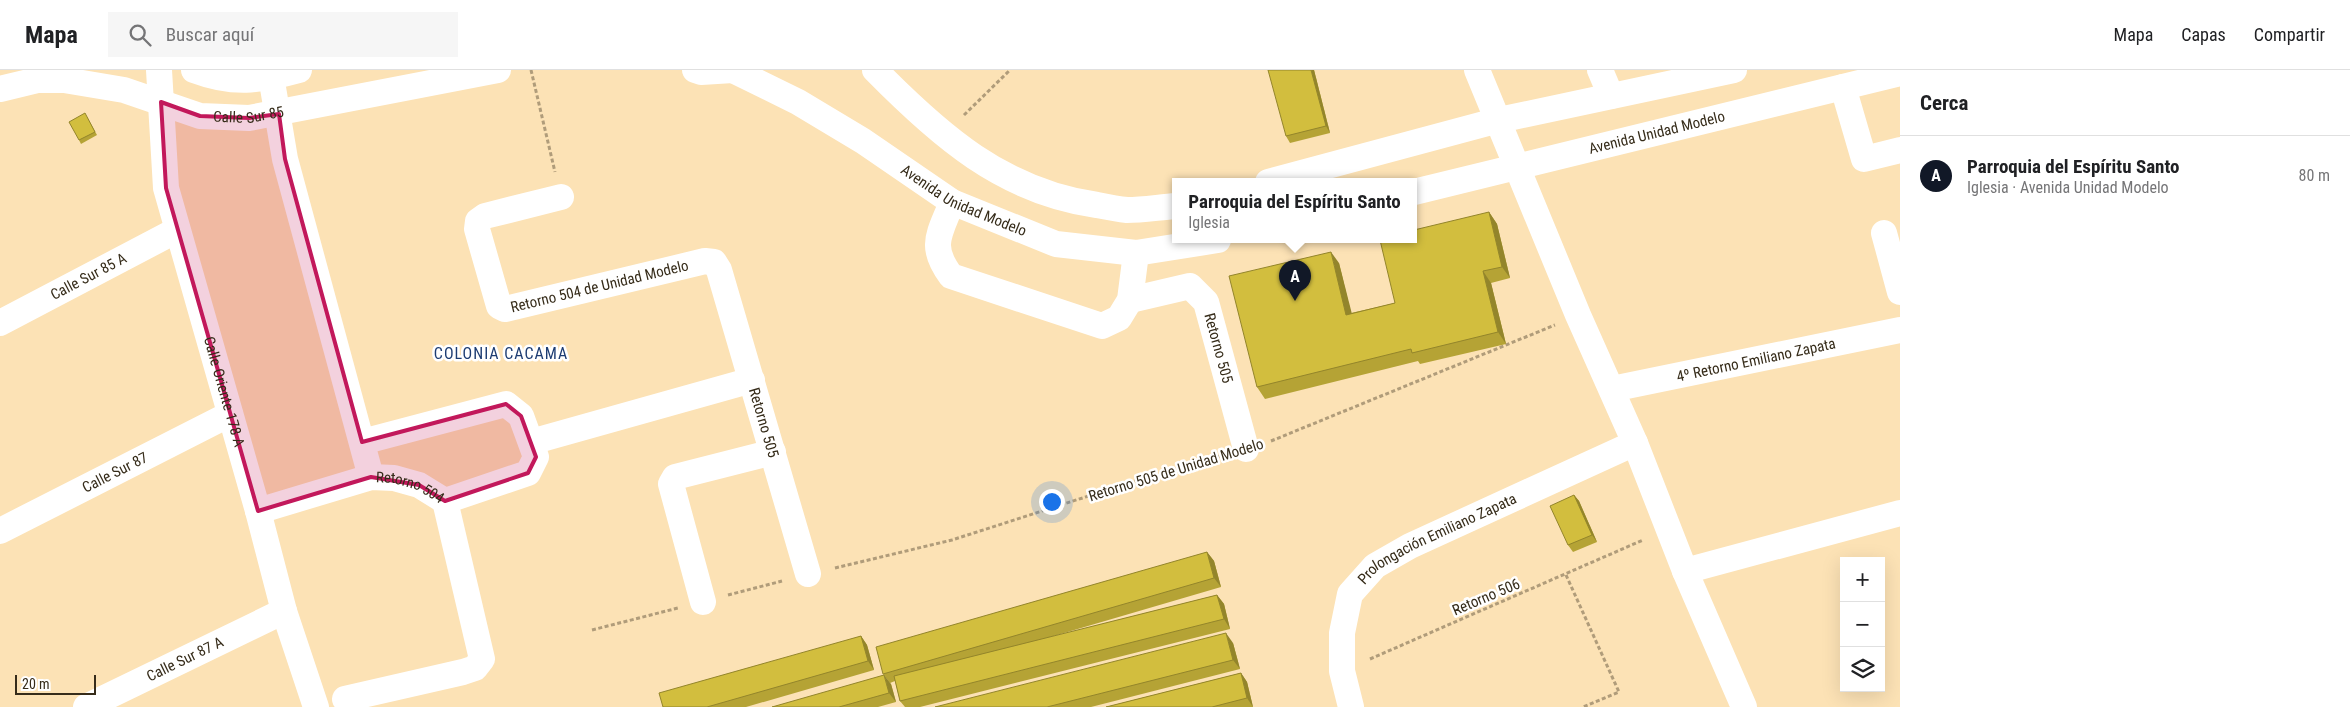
<!DOCTYPE html>
<html lang="es">
<meta charset="utf-8">
<style>
body{margin:0;font-family:"Roboto Condensed",sans-serif;background:#f6f6f6;color:#202124}
.controls{position:absolute;right:15px;bottom:15px;display:grid;overflow:hidden;border-radius:0px;box-shadow:0 5px 20px #0002}
.controls button{width:45px;height:45px;display:grid;place-items:center;padding:0;border:0;border-bottom:1px solid #e0e0e0;background:#fff;color:#202124;font:25px sans-serif}
.scale{position:absolute;left:15px;bottom:12px;width:81px;box-sizing:border-box;padding-left:5px;border:2px solid #362c1a;border-top:0;font-size:14px;line-height:18px;white-space:nowrap;color:#362c1a;-webkit-text-stroke:4px #fff;paint-order:stroke}
.you{position:absolute;left:1051px;top:431px;width:18px;height:18px;margin:-12px;border:4px solid #fff;border-radius:50%;background:#1a73e8;box-shadow:0 0 0 8px #1a73e833}
.badge{display:grid;place-items:center;width:32px;height:32px;border-radius:50%;background:#111827;color:#fff;font-size:16px;font-weight:700}
.pin{position:absolute;translate:-50% -41px;filter:drop-shadow(0 1px 2px #0008)}
.pin::after{content:'';position:absolute;top:26px;width:18px;height:15px;background:inherit;clip-path:polygon(0 0,100% 0,50% 100%)}
.popup{position:absolute;left:1172px;top:108px;width:245px;height:65px;box-sizing:border-box;display:grid;place-content:center;border-radius:0px;background:#fff;filter:drop-shadow(0 1px 4px #0005);font-size:16px;white-space:nowrap;color:#757577}
.popup b{font-size:19px;color:#202124}
.popup::after{content:'';position:absolute;left:50%;top:100%;margin-left:-10px;border:10px solid transparent;border-top-color:#fff}
.list{margin:0;padding:0;list-style:none}
h2{display:flex;justify-content:space-between;align-items:center;height:65px;margin:0;padding:0 20px;font-size:21px}
h2 small{font-size:16px;font-weight:400;color:#757577}
.list li{display:grid;grid-template-columns:32px 1fr auto;gap:15px;align-items:center;box-sizing:border-box;height:80px;padding:0 20px;border-top:1px solid #e0e0e0}
.list b{display:block;font-size:19px;white-space:nowrap}
.list p{margin:0;font-size:16px;white-space:nowrap;color:#757577}
.list em{font-size:16px;font-style:normal;color:#757577}
.icon{flex:none;width:28px;height:28px;fill:none;stroke:currentColor;stroke-width:2;stroke-linecap:round;stroke-linejoin:round}
.map{position:relative;flex:none;width:1900px;height:637px;overflow:hidden}
header{display:flex;align-items:center;gap:30px;box-sizing:border-box;height:70px;padding:0 25px;background:#fff;border-bottom:1px solid #e0e0e0}
header strong{font-size:24px}
nav{display:flex;gap:28px;margin-inline-start:auto;font-size:18px}
.search{width:350px;height:45px;background:#f6f6f6;display:flex;align-items:center;gap:12px;box-sizing:border-box;padding:0 18px;border-radius:0px;color:#757577;font-size:19px}
main{display:flex}
aside{flex:1;background:#fff}
.map>svg:first-child{display:block}
.lines{fill:none;stroke-linecap:round;stroke-linejoin:round}
.path{stroke:#b09c7a;stroke-width:3;stroke-dasharray:4 2.5;stroke-linecap:butt}
.minor{stroke:#fff;stroke-width:26}
.wall{fill:#b5a335}
.shaded-wall{fill:#93852b}
.building{fill:#d2be3e;stroke:#93852b}
.marked{fill:#c2185b;fill-opacity:0.2;stroke:#c2185b;stroke-width:4;stroke-linejoin:round}
.labels{text-anchor:middle;stroke-width:5;stroke-linejoin:round;paint-order:stroke}
.street-label{font-size:15px;fill:#362c1a;stroke:#fff}
.neighbourhood-label{font-size:16px;letter-spacing:1px;fill:#1d3c72;stroke:#fff}
</style>
<header>
<strong>Mapa</strong>
<div class="search"><svg class="icon" aria-label="search" viewBox="0 0 24 24"><circle cx="10" cy="10" r="6"/><path d="M15 15l6 6"/></svg>Buscar aquí</div>
<nav><a>Mapa</a><a>Capas</a><a>Compartir</a></nav>
</header>
<main>
<div class="map">
<svg width="1900" height="637" viewBox="0 0 1900 637">
<rect width="100%" height="100%" fill="#fce2b5"/>
<g class="lines">
<g class="path">
<path d="M531,0L555,102"/>
<path d="M964,45L1010,0"/>
<path d="M1271,371L1555,255"/>
<path d="M835,498L952,470L1157,404L1220,386"/>
<path d="M1566,505L1619,622L1583,637"/>
<path d="M728,525L782,511"/>
<path d="M592,560L678,538"/>
<path d="M1370,589L1643,470"/>
</g>
<g class="minor">
<path id="s1" d="M159,0L166,118L258,441L284,541L316,637"/>
<path d="M194,0C234,15 259,11 299,0"/>
<path d="M270,0L285,89L371,407"/>
<path d="M695,0L701,2L733,0"/>
<path id="s2" d="M733,0L798,32L863,71L952,132L1056,174L1136,183L1218,170"/>
<path d="M875,0C939,65 1003,122 1097,135C1107,137 1117,139 1127,140C1143,140 1160,137 1176,136"/>
<path d="M1477,0L1578,245L1635,373L1685,501L1744,637"/>
<path d="M1600,0L1611,26"/>
<path d="M1843,17L1864,89L1900,80"/>
<path id="s3" d="M0,19L37,10H64L124,20L200,46L249,48L498,0"/>
<path d="M1268,112L1499,50L1734,0"/>
<path id="s4" d="M1414,122L1900,3"/>
<path id="s5" d="M561,127L485,146L478,151L477,159L499,236L505,239L705,191L714,192L719,200L808,504"/>
<path d="M952,132C940,164 928,175 951,206L1102,256L1119,248L1130,230L1136,183"/>
<path d="M1884,163L1900,222"/>
<path id="s6" d="M1130,230L1190,216L1206,232L1246,379"/>
<path id="s7" d="M0,253L177,160"/>
<path d="M1612,319L1900,260"/>
<path d="M362,372L506,334L521,346L536,387L528,403L445,431"/>
<path d="M531,372L752,310"/>
<path id="s8" d="M258,441L371,407L394,408L419,415L445,431"/>
<path id="s9" d="M0,461L230,344"/>
<path d="M1685,501L1900,443"/>
<path d="M703,532L671,414L675,407L773,382"/>
<path d="M345,629L463,602L475,598L482,589L445,431"/>
<path id="s10" d="M86,637L284,541"/>
<path id="s11" d="M1351,637L1342,601V563L1350,524L1375,496L1410,476L1635,373"/>
</g>
</g>
<g class="wall">
<path d="M1314,0L1330,63L1290,73L1286,66Z"/>
<path d="M87,47L97,65L81,74L79,70Z"/>
<path d="M1489,142L1497,154L1510,208L1491,213L1506,274L1420,294L1418,291L1265,329L1257,317L1339,193L1351,243L1395,233Z"/>
<path d="M1574,425L1579,431L1597,472L1573,482L1568,475Z"/>
<path d="M1207,482L1214,491L1221,517L1047,568L1217,525L1224,534L1230,559L920,637H905L900,631L895,611L890,613L883,604Z"/>
<path d="M861,566L867,575L874,600L746,637H663Z"/>
<path d="M1233,573L1240,599L1091,637H935Z"/>
<path d="M1241,603L1247,612L1253,637H1106Z"/>
<path d="M891,614L896,632L878,637H772Z"/>
</g>
<g class="shaded-wall">
<path d="M1311,0H1314L1330,63L1326,56Z"/>
<path d="M1489,142L1497,154L1510,208L1502,197Z"/>
<path d="M1331,182L1339,193L1355,256L1346,245Z"/>
<path d="M1483,201L1491,213L1506,274L1498,262Z"/>
<path d="M1574,425L1579,431L1597,472L1592,465Z"/>
<path d="M1207,482L1214,491L1221,517L1214,508Z"/>
<path d="M1217,525L1224,534L1230,559L1224,549Z"/>
<path d="M1226,563L1233,573L1240,599L1233,590Z"/>
<path d="M861,566L867,575L874,600L868,591Z"/>
<path d="M1241,603L1247,612L1253,637L1247,628Z"/>
<path d="M884,605L891,614L896,632L889,623Z"/>
</g>
<g class="building">
<path d="M1268,0H1311L1326,56L1286,66Z"/>
<path d="M85,43L95,62L79,70L69,52Z"/>
<path d="M1489,142L1502,197L1483,201L1498,262L1412,283L1411,279L1257,317L1229,206L1331,182L1346,245L1395,233L1380,170H1414V160Z"/>
<path d="M1574,425L1592,465L1568,475L1550,436Z"/>
<path d="M1207,482L1214,508L883,604L876,577Z"/>
<path d="M1217,525L1224,549L900,631L894,606Z"/>
<path d="M1226,563L1233,590L1047,637H935Z"/>
<path d="M861,566L868,591L707,637H663L659,623Z"/>
<path d="M1241,603L1247,628L1212,637H1106Z"/>
<path d="M884,605L889,623L839,637H772Z"/>
</g>
<path class="marked" d="M161,32L200,46L249,48L279,44L285,89L362,372L506,334L521,346L536,387L528,403L445,431L419,415L371,407L258,441L166,118Z"/>
<g class="labels">
<g class="street-label">
<text dy="5" stroke="none"><textPath href="#s3" startOffset="255">Calle Sur 85</textPath></text>
<text dy="5" stroke="none"><textPath href="#s4" startOffset="250">Avenida Unidad Modelo</textPath></text>
<text dy="5" stroke="none"><textPath href="#s2" startOffset="266">Avenida Unidad Modelo</textPath></text>
<text dy="5" stroke="none"><textPath href="#s7" startOffset="100">Calle Sur 85 A</textPath></text>
<text dy="5" stroke="none"><textPath href="#s5" startOffset="279">Retorno 504 de Unidad Modelo</textPath></text>
<text dy="5" stroke="none"><textPath href="#s6" startOffset="132">Retorno 505</textPath></text>
<text transform="translate(1756 290) rotate(-12)" y="5">4º Retorno Emiliano Zapata</text>
<text dy="5" stroke="none"><textPath href="#s1" startOffset="330">Calle Oriente 178 A</textPath></text>
<text dy="5" stroke="none"><textPath href="#s5" startOffset="565">Retorno 505</textPath></text>
<text transform="translate(1176 400) rotate(-17)" y="5">Retorno 505 de Unidad Modelo</text>
<text dy="5" stroke="none"><textPath href="#s9" startOffset="129">Calle Sur 87</textPath></text>
<text dy="5" stroke="none"><textPath href="#s8" startOffset="159">Retorno 504</textPath></text>
<text dy="5" stroke="none"><textPath href="#s11" startOffset="220">Prolongación Emiliano Zapata</textPath></text>
<text transform="translate(1486 527) rotate(-23)" y="5">Retorno 506</text>
<text dy="5" stroke="none"><textPath href="#s10" startOffset="110">Calle Sur 87 A</textPath></text>
</g>
<g class="neighbourhood-label">
<text x="501" y="289">COLONIA CACAMA</text>
</g>
</g>
</svg>
<div class="controls">
<button>+</button>
<button>−</button>
<button><svg class="icon" aria-label="layers" viewBox="0 0 24 24"><path d="M12 4l9 5-9 5-9-5zM3 14l9 5 9-5"/></svg></button>
</div>
<div class="scale">20 m</div>
<div class="you"></div>
<div class="pin badge" style="left:1295px;top:231px">A</div>
<div class="popup"><b>Parroquia del Espíritu Santo</b>Iglesia</div>
</div>
<aside>
<h2>Cerca<small></small></h2>
<ul class="list">
<li><span class="badge">A</span><div><b>Parroquia del Espíritu Santo</b><p>Iglesia · Avenida Unidad Modelo</p></div><em>80 m</em></li>
</ul>
</aside>
</main>
